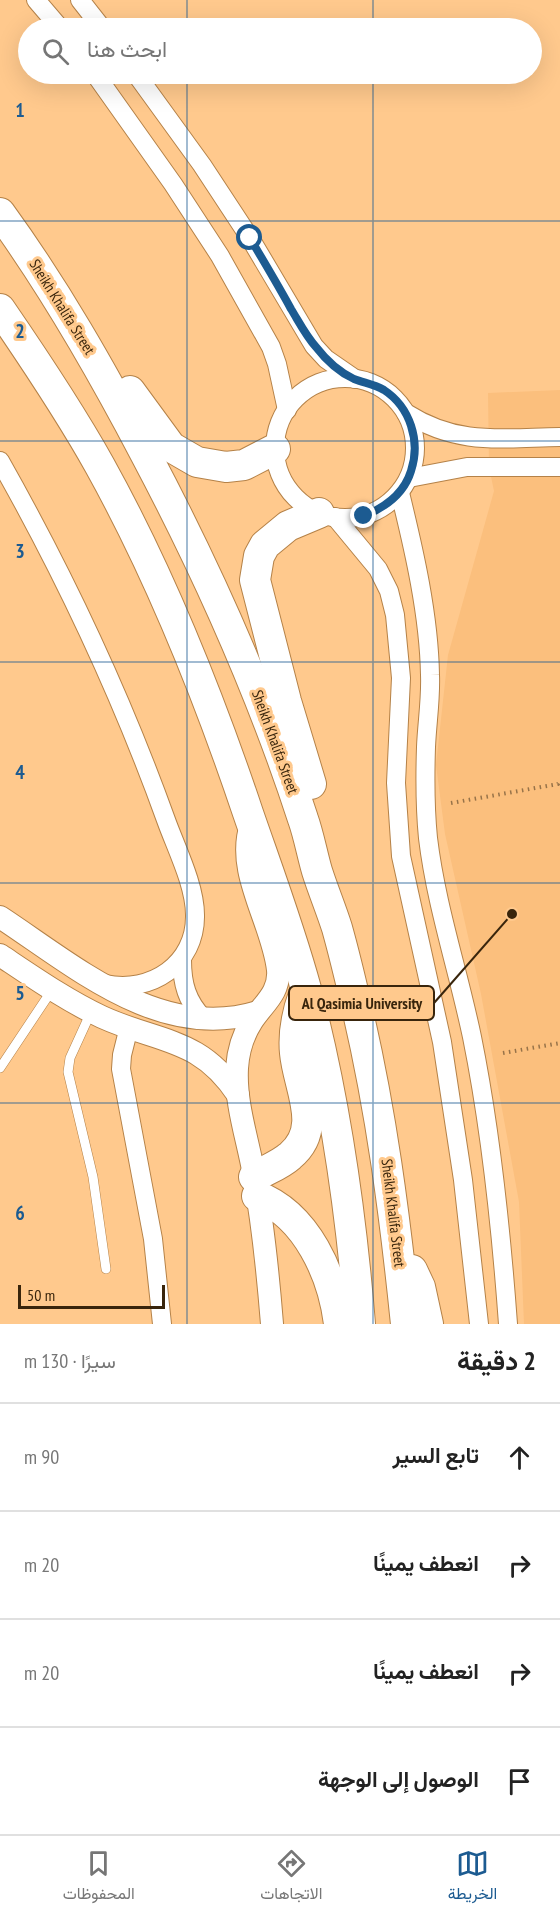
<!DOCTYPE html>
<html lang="ar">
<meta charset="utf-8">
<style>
body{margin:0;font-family:"PT Sans Narrow",Vazirmatn,sans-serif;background:#f6f6f6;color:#222;direction:rtl}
.scale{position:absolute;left:18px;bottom:15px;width:147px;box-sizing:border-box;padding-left:6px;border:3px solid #39250c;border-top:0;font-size:16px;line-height:21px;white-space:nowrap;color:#39250c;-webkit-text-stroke:4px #ffc98d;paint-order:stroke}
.stop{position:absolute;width:18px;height:18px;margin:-14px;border:4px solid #1c5b91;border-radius:50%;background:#fff}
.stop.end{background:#1c5b91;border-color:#fff;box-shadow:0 2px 6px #0008}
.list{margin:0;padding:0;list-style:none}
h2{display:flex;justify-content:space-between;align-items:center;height:78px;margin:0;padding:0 24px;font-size:26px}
h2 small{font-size:20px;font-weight:400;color:#767676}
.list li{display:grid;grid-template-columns:39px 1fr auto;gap:18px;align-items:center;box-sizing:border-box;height:108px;padding:0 24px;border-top:2px solid #e0e0e0}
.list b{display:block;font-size:22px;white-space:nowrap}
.list em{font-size:20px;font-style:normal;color:#767676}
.icon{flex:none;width:33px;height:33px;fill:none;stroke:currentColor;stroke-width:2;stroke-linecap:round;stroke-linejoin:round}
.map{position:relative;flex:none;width:560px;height:1324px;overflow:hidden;direction:ltr}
.search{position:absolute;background:#fff;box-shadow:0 6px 24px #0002;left:18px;right:18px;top:18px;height:66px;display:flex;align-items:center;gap:15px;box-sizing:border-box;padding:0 21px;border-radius:33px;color:#767676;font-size:22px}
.sheet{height:510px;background:#fff}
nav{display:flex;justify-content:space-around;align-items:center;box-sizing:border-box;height:84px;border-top:2px solid #e0e0e0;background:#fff;font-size:16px;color:#767676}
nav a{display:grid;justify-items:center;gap:3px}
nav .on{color:#1c5b91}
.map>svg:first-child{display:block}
.built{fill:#fbbf7d}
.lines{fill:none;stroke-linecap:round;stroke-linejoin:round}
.service-casing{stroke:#b58248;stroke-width:10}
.minor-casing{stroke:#b58248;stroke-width:20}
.tertiary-casing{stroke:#b58248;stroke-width:24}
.trunk-casing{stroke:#b58248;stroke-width:32}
.path{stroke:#977349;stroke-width:4;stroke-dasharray:1.5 4.5;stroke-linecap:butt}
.service{stroke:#fff;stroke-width:9}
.minor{stroke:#fff;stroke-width:18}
.tertiary{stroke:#fff;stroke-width:22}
.trunk{stroke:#fff;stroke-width:30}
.route{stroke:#1c5b91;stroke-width:8}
.grid{fill:none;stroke:#1c5b91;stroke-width:1.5;stroke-opacity:0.55}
.labels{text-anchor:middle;stroke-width:6;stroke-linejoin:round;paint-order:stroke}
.street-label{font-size:15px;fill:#39250c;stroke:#ffc98d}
.grid-label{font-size:20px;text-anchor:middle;font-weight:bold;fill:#1c5b91;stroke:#ffc98d;stroke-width:6;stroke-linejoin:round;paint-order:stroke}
.leader{fill:none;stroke:#39250c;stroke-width:2}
.callout-dot{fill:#39250c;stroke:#ffc98d;stroke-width:2}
.callout{fill:#ffc98d;stroke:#39250c;stroke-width:2}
.callout-label{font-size:16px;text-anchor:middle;font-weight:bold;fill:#39250c}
</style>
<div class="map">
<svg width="560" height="1324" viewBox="0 0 560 1324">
<rect width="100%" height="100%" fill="#ffc98d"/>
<path class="built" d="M560,390V1324H524L519,1202L481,994L445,834L436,765L448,655L494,491L489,467L488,393Z"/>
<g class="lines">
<g class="service-casing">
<g id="service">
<path d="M91,1012L70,1058L68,1072L93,1177L106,1269"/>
<path d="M0,1068L52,990"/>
</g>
</g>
<g class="minor-casing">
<g id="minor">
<path d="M36,0L60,28"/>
<path d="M80,0L102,28"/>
<path d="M95,74L173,184L220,256L271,347L277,364L287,410"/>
<path d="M136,74L202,165L250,238L314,346L326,359L355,379"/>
<circle cx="345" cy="448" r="70"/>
<path d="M406,413C458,446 501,438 560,437"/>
<path d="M0,461C65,576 121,695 166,820C176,848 195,885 195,915C196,964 151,994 105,984"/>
<path d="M409,478L467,467H560"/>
<path d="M400,493C414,550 429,615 430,675C431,699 427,723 426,747C425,777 425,808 428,838C436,905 458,970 472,1037C491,1131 501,1228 508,1324"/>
<path d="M335,517L378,569L389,591L395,615L401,678L396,783L401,856L442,1042L463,1180L479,1324"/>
<path d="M182,960C182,984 187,1001 203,1018"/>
<path d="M129,1027L122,1055L121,1069L153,1239L162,1324"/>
</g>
</g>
<g class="tertiary-casing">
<g id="tertiary">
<path d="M251,825C235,872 273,923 278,970C280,993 263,1004 252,1021C243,1035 238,1052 237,1068C235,1104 248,1140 254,1175C263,1224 268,1274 272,1324"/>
<path d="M0,917C76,967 161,1042 258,1012"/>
<path d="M0,955C33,977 66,1000 102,1017C159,1043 200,1037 238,1095"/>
</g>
</g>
<g class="trunk-casing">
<g id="trunk">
<path d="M0,213C56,290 102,371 146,455C208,572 262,693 303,819C309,836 312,854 317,871C323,890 331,909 337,928C344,953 350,978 356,1004C381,1109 395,1216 406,1324"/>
<path d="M0,309C35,360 70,412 100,466C161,576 208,694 248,813C268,871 290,930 306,989C335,1098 351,1212 360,1324"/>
<path d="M130,391L171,447L197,462L226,467L244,465L275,449"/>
<path d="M311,784L286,701L255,580L259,556L265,545L288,526L319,513"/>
<path d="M254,1177C266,1170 280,1165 290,1156C324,1128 298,1088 295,1053C293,1032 297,1013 304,994"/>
<path d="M257,1196C307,1215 333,1275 339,1324"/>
<path d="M412,1270L420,1287L428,1324"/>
</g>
</g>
<g class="path">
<path d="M451,803L558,784L560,780"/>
<path d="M503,1053L560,1043"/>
</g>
<use href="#service" class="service"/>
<use href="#minor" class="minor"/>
<use href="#tertiary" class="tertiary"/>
<use href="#trunk" class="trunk"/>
</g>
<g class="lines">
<path class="route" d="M250,238C264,262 278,285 291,309C299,322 306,336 316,347C326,360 339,372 354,379C364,383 374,384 384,390C410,407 421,441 411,471C404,494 386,507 364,516"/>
</g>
<path class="grid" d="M187,0V28M373,0V28M187,74V1324M373,74V1324M0,221H560M0,441H560M0,662H560M0,883H560M0,1103H560"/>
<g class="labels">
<g class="street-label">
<text transform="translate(62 307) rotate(58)" y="5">Sheikh Khalifa Street</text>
<text transform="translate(275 742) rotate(70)" y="5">Sheikh Khalifa Street</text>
<text transform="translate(393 1213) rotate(83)" y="5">Sheikh Khalifa Street</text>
</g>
</g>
<g class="grid-label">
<text x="20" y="117">1</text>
<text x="20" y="338">2</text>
<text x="20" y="558">3</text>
<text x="20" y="779">4</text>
<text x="20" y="1000">5</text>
<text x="20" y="1220">6</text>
</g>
<path class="leader" d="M512 914L434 1003"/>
<circle class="callout-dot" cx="512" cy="914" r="6"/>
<rect class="callout" x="289" y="986" width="145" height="34" rx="6"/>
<g class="callout-label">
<text x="362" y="1009">Al Qasimia University</text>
</g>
</svg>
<div class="scale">50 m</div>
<div class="stop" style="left:250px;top:238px"></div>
<div class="stop end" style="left:364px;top:516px"></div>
<div class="search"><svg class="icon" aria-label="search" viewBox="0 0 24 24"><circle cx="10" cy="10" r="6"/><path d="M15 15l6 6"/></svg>ابحث هنا</div>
</div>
<section class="sheet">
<h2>2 دقيقة<small>سيرًا · 130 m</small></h2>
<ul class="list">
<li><svg class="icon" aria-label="ahead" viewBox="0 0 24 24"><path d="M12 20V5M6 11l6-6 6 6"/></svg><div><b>تابع السير</b></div><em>90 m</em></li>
<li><svg class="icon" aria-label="right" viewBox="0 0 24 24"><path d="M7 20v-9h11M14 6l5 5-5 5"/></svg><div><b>انعطف يمينًا</b></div><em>20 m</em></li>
<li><svg class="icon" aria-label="right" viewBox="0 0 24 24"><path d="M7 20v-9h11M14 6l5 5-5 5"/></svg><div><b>انعطف يمينًا</b></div><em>20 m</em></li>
<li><svg class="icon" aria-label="arrive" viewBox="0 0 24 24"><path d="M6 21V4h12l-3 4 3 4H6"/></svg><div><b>الوصول إلى الوجهة</b></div></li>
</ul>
</section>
<nav>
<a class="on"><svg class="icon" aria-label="map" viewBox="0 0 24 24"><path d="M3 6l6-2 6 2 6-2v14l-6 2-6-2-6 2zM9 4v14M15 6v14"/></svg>الخريطة</a>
<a><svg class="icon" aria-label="directions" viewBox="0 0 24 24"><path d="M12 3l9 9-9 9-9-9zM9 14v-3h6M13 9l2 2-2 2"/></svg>الاتجاهات</a>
<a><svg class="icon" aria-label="saved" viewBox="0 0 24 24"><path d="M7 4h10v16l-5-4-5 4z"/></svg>المحفوظات</a>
</nav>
